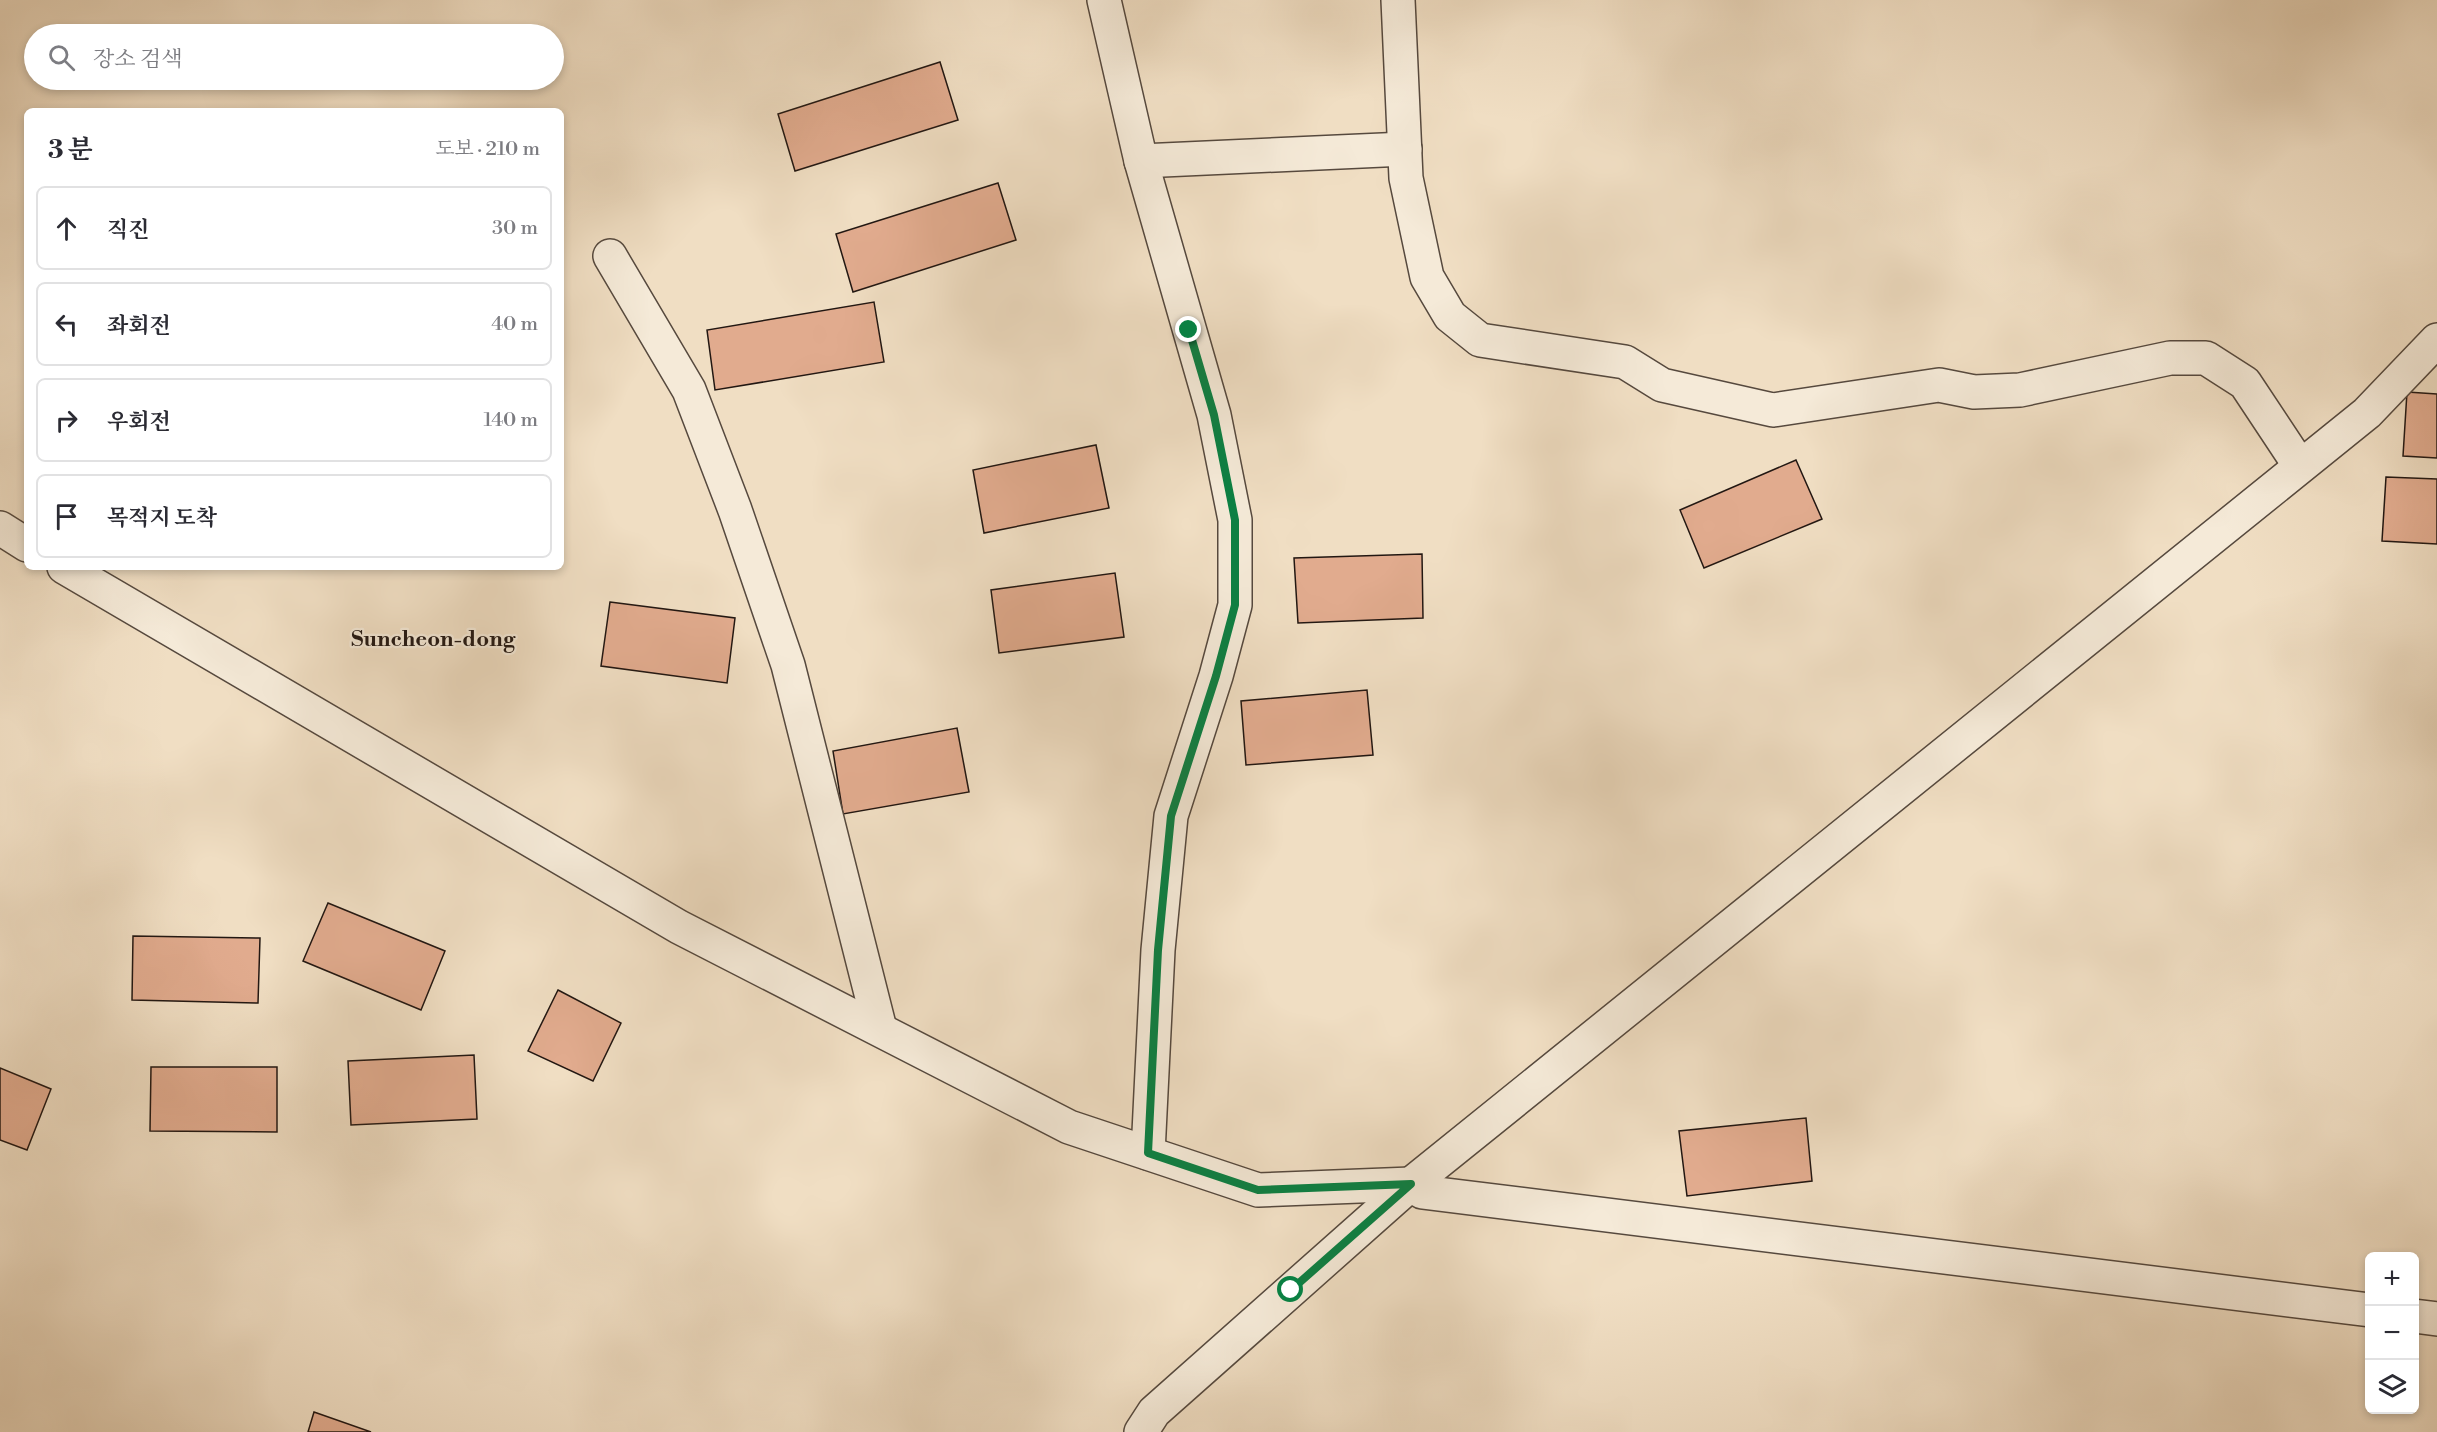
<!DOCTYPE html>
<html lang="ko">
<meta charset="utf-8">
<style>
body{margin:0;font-family:"Libre Bodoni","Noto Serif KR",serif;background:#f2f2f3;color:#2b2b33}
.controls{position:absolute;right:18px;bottom:18px;display:grid;overflow:hidden;border-radius:9px;box-shadow:0 3px 9px #0003}
.controls button{width:54px;height:54px;display:grid;place-items:center;padding:0;border:0;border-bottom:2px solid #e1e1e2;background:#fff;color:#2b2b33;font:30px sans-serif}
.stop{position:absolute;width:18px;height:18px;margin:-14px;border:4px solid #0b8043;border-radius:50%;background:#fff}
.stop.end{background:#0b8043;border-color:#fff;box-shadow:0 2px 6px #0008}
.list{margin:0;padding:0;list-style:none}
h2{display:flex;justify-content:space-between;align-items:center;height:78px;margin:0;padding:0 24px;font-size:26px}
h2 small{font-size:20px;font-weight:400;color:#7c7c81}
.list li{display:grid;grid-template-columns:39px 1fr auto;gap:18px;align-items:center;box-sizing:border-box;height:84px;margin:0 12px 12px;padding:0 12px;border:2px solid #e1e1e2;border-radius:9px}
.list b{display:block;font-size:22px;white-space:nowrap}
.list em{font-size:20px;font-style:normal;color:#7c7c81}
.icon{flex:none;width:33px;height:33px;fill:none;stroke:currentColor;stroke-width:2;stroke-linecap:round;stroke-linejoin:round}
.map{position:relative;flex:none;width:2437px;height:1432px;overflow:hidden}
.search{position:absolute;background:#fff;box-shadow:0 3px 9px #0003;left:24px;top:24px;width:540px;height:66px;display:flex;align-items:center;gap:15px;box-sizing:border-box;padding:0 21px;border-radius:33px;color:#7c7c81;font-size:22px}
.panel{position:absolute;background:#fff;box-shadow:0 3px 9px #0003;left:24px;top:108px;width:540px;height:462px;border-radius:9px}
.map>svg:first-child{display:block}
.building{fill:#e1ab8e;stroke:#221712;stroke-width:1.5}
.lines{fill:none;stroke-linecap:round;stroke-linejoin:round}
.minor-casing{stroke:#56493e;stroke-width:36}
.minor{stroke:#f5ead8;stroke-width:33}
.route{stroke:#0b8043;stroke-width:8}
.labels{text-anchor:middle;stroke-width:4.5;stroke-linejoin:round;paint-order:stroke}
.quarter-label{font-size:22px;font-weight:bold;fill:#221712;stroke:#f5ead8}
</style>
<div class="map">
<svg width="2437" height="1432" viewBox="0 0 2437 1432">
<rect width="100%" height="100%" fill="#f0dec3"/>
<filter id="stains"><feTurbulence type="fractalNoise" baseFrequency=".00333" numOctaves="4"/><feColorMatrix values="0 0 0 0 .2 0 0 0 0 .09 0 0 0 0 .02 0 0 0 .5 -.17"/></filter>
<radialGradient id="worn" r=".72"><stop offset=".6" stop-color="#630" stop-opacity="0"/><stop offset="1" stop-color="#630" stop-opacity=".3"/></radialGradient>
<g class="building">
<path d="M940,62L958,120L795,171L778,114Z"/>
<path d="M998,183L1016,240L853,292L836,234Z"/>
<path d="M874,302L884,362L715,390L707,330Z"/>
<path d="M2407,392L2437,394V458L2403,456Z"/>
<path d="M1096,445L1109,508L984,533L973,470Z"/>
<path d="M1796,460L1822,519L1704,568L1680,510Z"/>
<path d="M2386,477L2437,479V544L2382,541Z"/>
<path d="M1422,554L1423,618L1298,623L1294,558Z"/>
<path d="M1115,573L1124,637L999,653L991,590Z"/>
<path d="M610,602L735,618L727,683L601,666Z"/>
<path d="M1367,690L1373,755L1246,765L1241,701Z"/>
<path d="M957,728L969,792L843,814L833,751Z"/>
<path d="M328,903L445,951L421,1010L303,961Z"/>
<path d="M133,936L260,938L258,1003L132,1000Z"/>
<path d="M558,990L621,1023L593,1081L528,1051Z"/>
<path d="M474,1055L477,1119L351,1125L348,1061Z"/>
<path d="M151,1067H277V1132L150,1131Z"/>
<path d="M0,1068L51,1089L27,1150L0,1140Z"/>
<path d="M1806,1118L1812,1181L1687,1196L1679,1131Z"/>
<path d="M314,1412L371,1432H308Z"/>
</g>
<g class="lines">
<g class="minor-casing">
<g id="minor">
<path d="M1104,0L1141,161L1214,415L1235,520V605L1216,676L1171,816L1158,950L1148,1153"/>
<path d="M1398,0L1406,178L1427,277L1450,316L1480,340L1625,362L1662,385L1773,410L1939,385L1974,392L2020,390L2170,358H2206L2245,383L2300,466"/>
<path d="M1141,161L1405,149"/>
<path d="M610,256L689,390L735,510L788,665L880,1029"/>
<path d="M0,528L27,545"/>
<path d="M64,567L679,927L1069,1127L1258,1190L1411,1184L1422,1192L2370,1310"/>
<path d="M2414,1316L2437,1319"/>
<path d="M1141,1432L1154,1412L1411,1184L2367,413L2437,340"/>
</g>
</g>
<use href="#minor" class="minor"/>
</g>
<g class="lines">
<path class="route" d="M1189,330L1214,415L1235,520V605L1216,676L1171,816L1158,950L1148,1153L1258,1190L1411,1184L1291,1290"/>
</g>
<g class="labels">
<g class="quarter-label">
<text x="433" y="646">Suncheon-dong</text>
</g>
</g>
<rect width="100%" height="100%" filter="url(#stains)"/>
<rect width="100%" height="100%" fill="url(#worn)"/>
</svg>
<div class="controls">
<button>+</button>
<button>−</button>
<button><svg class="icon" aria-label="layers" viewBox="0 0 24 24"><path d="M12 4l9 5-9 5-9-5zM3 14l9 5 9-5"/></svg></button>
</div>
<div class="stop" style="left:1291px;top:1290px"></div>
<div class="stop end" style="left:1189px;top:330px"></div>
<div class="search"><svg class="icon" aria-label="search" viewBox="0 0 24 24"><circle cx="10" cy="10" r="6"/><path d="M15 15l6 6"/></svg>장소 검색</div>
<section class="panel">
<h2>3 분<small>도보 · 210 m</small></h2>
<ul class="list">
<li><svg class="icon" aria-label="ahead" viewBox="0 0 24 24"><path d="M12 20V5M6 11l6-6 6 6"/></svg><div><b>직진</b></div><em>30 m</em></li>
<li><svg class="icon" aria-label="left" viewBox="0 0 24 24"><path d="M17 20v-9H6M10 6l-5 5 5 5"/></svg><div><b>좌회전</b></div><em>40 m</em></li>
<li><svg class="icon" aria-label="right" viewBox="0 0 24 24"><path d="M7 20v-9h11M14 6l5 5-5 5"/></svg><div><b>우회전</b></div><em>140 m</em></li>
<li><svg class="icon" aria-label="arrive" viewBox="0 0 24 24"><path d="M6 21V4h12l-3 4 3 4H6"/></svg><div><b>목적지 도착</b></div></li>
</ul>
</section>
</div>
